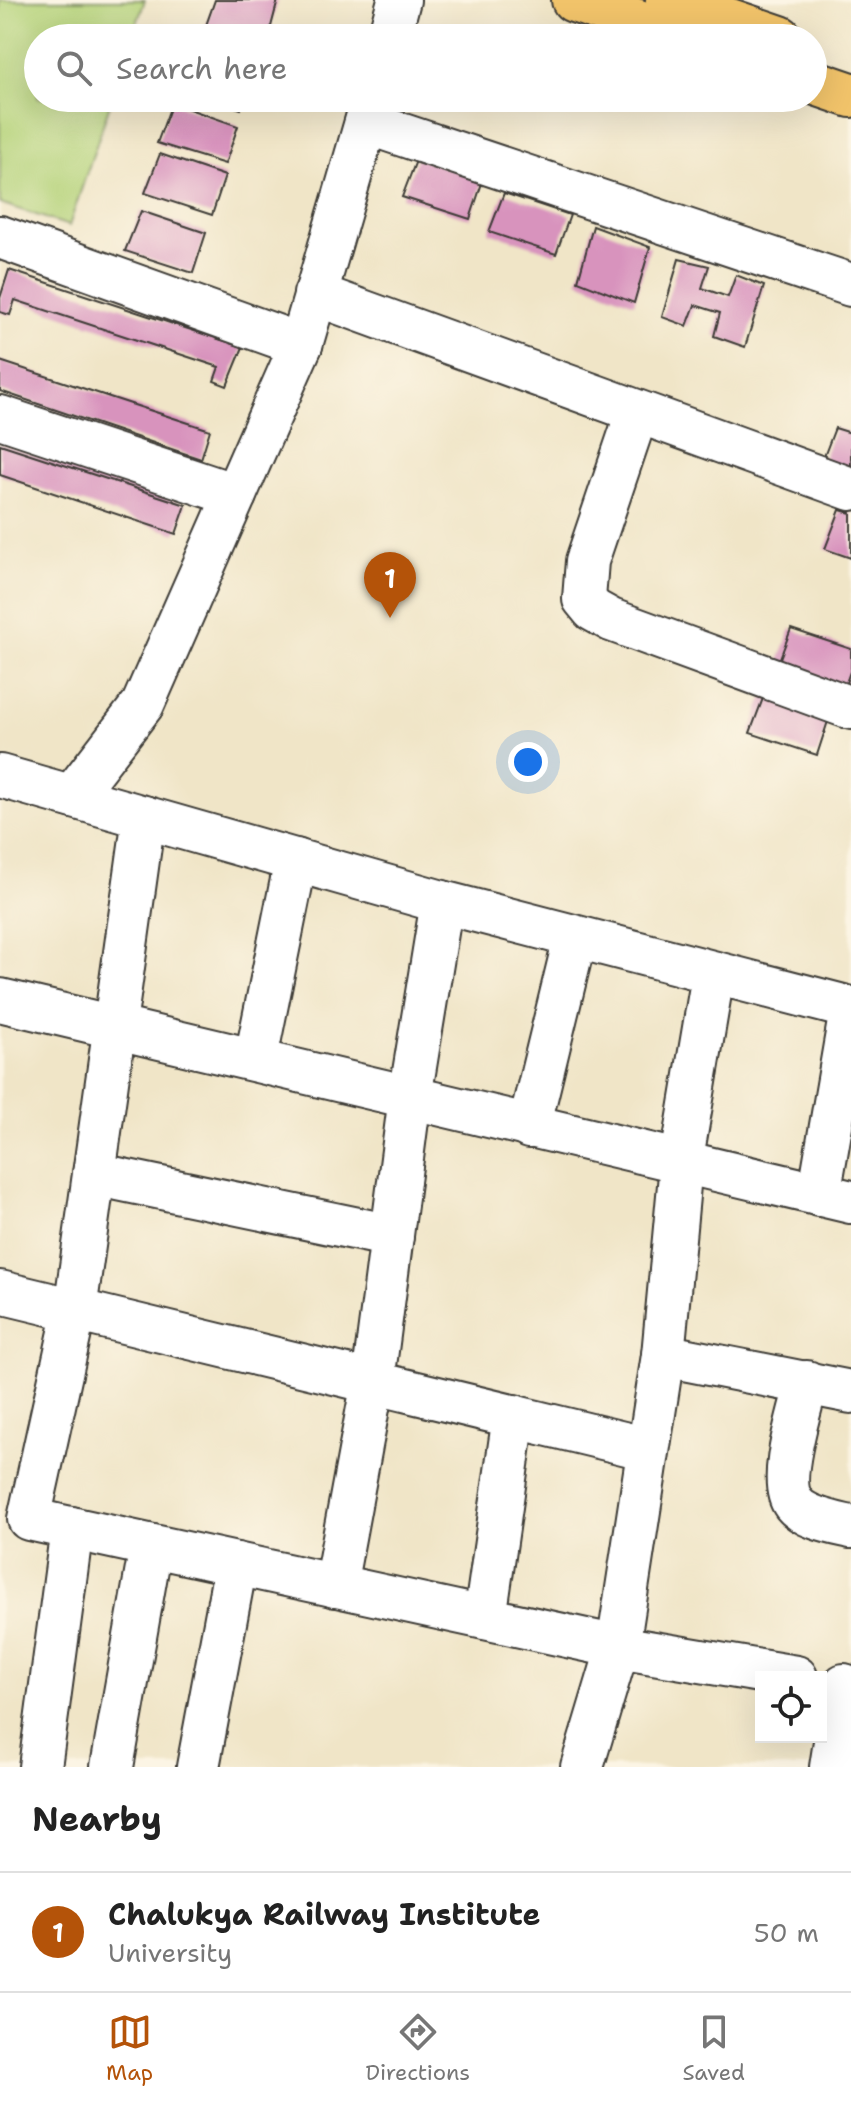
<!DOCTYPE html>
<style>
body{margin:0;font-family:"Shantell Sans",sans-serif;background:#f6f6f6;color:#222}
.controls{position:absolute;right:24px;bottom:24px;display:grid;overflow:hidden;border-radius:0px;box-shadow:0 8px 32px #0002}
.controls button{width:72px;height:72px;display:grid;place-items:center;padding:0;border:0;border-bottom:2px solid #e0e0e0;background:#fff;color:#222;font:40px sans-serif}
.you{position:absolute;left:528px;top:762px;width:28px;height:28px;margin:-20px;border:6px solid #fff;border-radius:50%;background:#1a73e8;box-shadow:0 0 0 12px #1a73e833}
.badge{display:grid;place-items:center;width:52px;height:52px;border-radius:50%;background:#b45309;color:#fff;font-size:26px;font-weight:700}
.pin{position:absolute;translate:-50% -66px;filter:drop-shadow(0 2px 4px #0008)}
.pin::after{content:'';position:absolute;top:42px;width:28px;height:24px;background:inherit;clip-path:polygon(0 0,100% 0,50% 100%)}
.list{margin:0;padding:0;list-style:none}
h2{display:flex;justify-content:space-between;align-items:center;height:104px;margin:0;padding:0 32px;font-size:34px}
h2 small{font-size:26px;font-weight:400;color:#767676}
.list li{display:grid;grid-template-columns:52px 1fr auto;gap:24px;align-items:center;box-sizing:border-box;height:120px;padding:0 32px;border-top:2px solid #e0e0e0}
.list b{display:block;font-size:30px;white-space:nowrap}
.list p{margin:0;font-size:26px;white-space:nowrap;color:#767676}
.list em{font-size:26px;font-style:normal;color:#767676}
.icon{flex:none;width:44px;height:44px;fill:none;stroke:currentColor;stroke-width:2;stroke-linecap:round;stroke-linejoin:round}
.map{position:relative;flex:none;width:851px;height:1767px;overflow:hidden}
.search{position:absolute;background:#fff;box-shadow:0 8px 32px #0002;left:24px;right:24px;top:24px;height:88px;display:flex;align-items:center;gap:20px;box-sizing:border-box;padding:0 28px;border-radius:44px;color:#767676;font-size:30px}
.sheet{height:224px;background:#fff}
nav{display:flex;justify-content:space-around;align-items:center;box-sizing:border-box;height:112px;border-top:2px solid #e0e0e0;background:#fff;font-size:22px;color:#767676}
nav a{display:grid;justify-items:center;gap:4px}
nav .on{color:#b45309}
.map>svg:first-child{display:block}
.green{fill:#b5d37a;stroke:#68784b;stroke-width:2}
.building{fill:#d893bd}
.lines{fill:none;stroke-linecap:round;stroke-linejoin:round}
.minor-casing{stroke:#3c3a36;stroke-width:46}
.highway-casing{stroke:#3c3a36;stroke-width:48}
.minor{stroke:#fff;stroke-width:42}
.highway{stroke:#f1c36a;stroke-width:44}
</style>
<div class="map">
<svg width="851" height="1767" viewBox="0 0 851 1767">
<rect width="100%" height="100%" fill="#fcf5e5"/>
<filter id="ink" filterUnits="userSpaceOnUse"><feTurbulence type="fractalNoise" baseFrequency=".0125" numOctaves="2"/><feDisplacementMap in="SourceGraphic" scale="16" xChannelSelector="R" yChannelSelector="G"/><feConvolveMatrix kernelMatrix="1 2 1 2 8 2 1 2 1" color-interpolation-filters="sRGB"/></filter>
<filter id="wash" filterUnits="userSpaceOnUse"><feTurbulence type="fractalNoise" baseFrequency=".006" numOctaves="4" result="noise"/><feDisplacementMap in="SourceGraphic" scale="32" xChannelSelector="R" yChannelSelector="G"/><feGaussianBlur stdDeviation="1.8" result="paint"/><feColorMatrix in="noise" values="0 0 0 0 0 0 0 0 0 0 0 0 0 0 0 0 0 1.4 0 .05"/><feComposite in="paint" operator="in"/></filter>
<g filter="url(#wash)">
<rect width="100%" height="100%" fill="#f0e5c7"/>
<path class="green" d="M0,0H145L132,38H38V98H112L69,226L0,203Z"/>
<g id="blocks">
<g class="building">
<path d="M215,0H278L268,38H222L204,31Z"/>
<path d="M208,98H245L241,109Z"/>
<path d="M172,103L238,126L225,164L157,143Z"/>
<path d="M160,154L225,176L212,215L145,193Z"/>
<path d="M417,158L483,180L470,219L402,197Z"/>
<path d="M504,193L570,215L556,254L489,232Z"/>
<path d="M141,211L206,233L193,273L125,251Z"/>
<path d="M593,226L650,247L634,303L578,281Z"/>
<path d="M679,259L709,266L702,288L728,297L736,275L764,286L745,347L714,336L720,313L695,305L687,326L662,317Z"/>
<path d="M9,270L243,347L227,386L214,381L219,367L15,300L10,315L0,312V298Z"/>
<path d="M0,361L210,430L201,459L0,391Z"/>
<path d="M835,428L851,433V477L820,467Z"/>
<path d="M0,444L186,505L176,534L0,475Z"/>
<path d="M840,510L851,513V558L825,549Z"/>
<path d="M791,629L851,649V669L843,691L776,669Z"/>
<path d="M765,693L830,715L817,755L750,733Z"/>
</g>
</g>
</g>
<g filter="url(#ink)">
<use href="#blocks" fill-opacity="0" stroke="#3c3a36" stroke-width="2"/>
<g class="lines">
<g class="minor-casing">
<g id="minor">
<path d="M389,38L399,0"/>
<path d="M367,123L851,285"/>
<path d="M0,237L301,345"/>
<path d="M315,294L851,489"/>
<path d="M637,413L587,561L584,599L593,610L611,620L851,708"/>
<path d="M0,417L235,495"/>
<path d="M0,776L442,902L851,1008"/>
<path d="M72,796L143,704L301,345L373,98"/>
<path d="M144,817L75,1310L29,1519L618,1647L796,1677"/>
<path d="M0,1000L851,1202"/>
<path d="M256,1058L296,860"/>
<path d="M529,1127L575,938"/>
<path d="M94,1174L392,1236"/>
<path d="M819,1195L851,1010"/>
<path d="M0,1292L648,1449"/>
<path d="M663,1355L851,1392"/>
<path d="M807,1382C801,1409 776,1481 794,1504C805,1518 834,1523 851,1527"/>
<path d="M335,1586L373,1381L410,1097L442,902"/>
<path d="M485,1618L514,1416"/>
<path d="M40,1767L72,1528"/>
<path d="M112,1767L151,1546"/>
<path d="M198,1767L236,1564"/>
<path d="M582,1767L618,1647L663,1355L681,1164L713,975"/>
<path d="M831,1767L844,1685"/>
</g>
</g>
<g class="highway-casing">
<g id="highway">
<path d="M574,0L685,38"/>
<path d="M668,0L780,38"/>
<path d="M813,82L851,95"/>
</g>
</g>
<use href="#minor" class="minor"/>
<use href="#highway" class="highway"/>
</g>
</g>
</svg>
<div class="controls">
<button><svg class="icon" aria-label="locate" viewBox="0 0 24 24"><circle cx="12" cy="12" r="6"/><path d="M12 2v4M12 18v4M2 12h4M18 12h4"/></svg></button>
</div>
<div class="you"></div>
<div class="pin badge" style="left:390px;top:618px">1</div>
<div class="search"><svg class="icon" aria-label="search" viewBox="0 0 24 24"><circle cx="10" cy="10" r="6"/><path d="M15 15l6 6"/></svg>Search here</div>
</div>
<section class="sheet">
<h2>Nearby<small></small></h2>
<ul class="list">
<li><span class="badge">1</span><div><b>Chalukya Railway Institute</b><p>University</p></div><em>50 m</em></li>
</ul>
</section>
<nav>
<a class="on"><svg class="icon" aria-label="map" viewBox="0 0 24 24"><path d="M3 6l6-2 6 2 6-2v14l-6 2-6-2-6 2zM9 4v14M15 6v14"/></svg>Map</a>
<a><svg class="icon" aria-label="directions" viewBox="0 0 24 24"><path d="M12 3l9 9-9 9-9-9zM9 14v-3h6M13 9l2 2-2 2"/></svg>Directions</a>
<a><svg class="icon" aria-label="saved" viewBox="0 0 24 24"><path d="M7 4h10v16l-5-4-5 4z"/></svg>Saved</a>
</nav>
